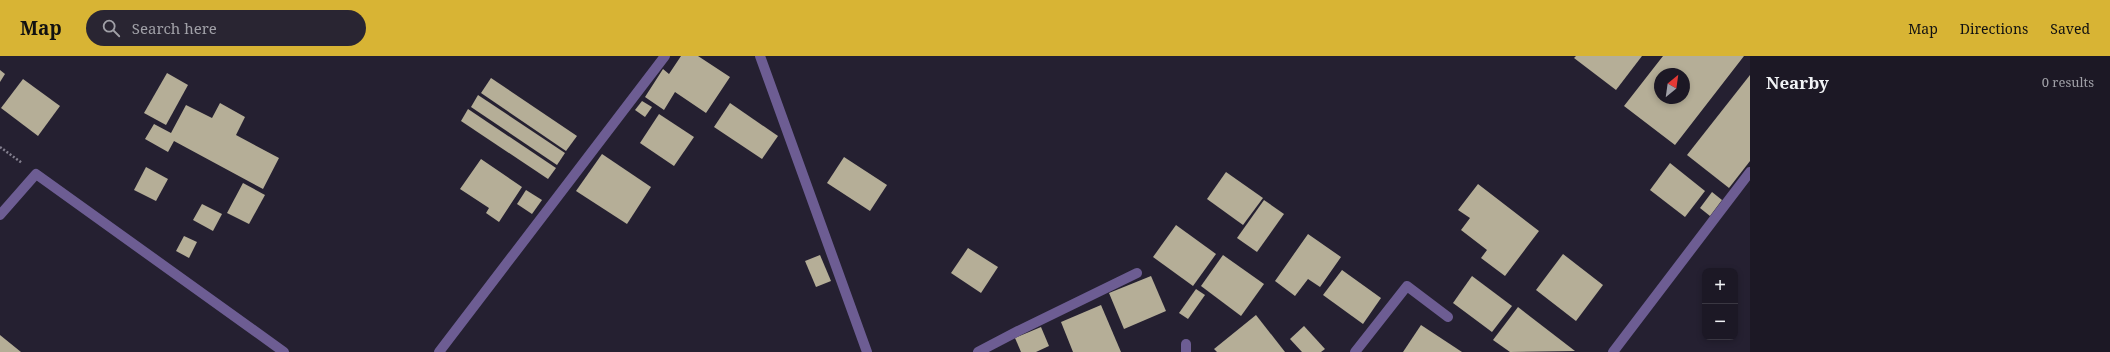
<!DOCTYPE html>
<meta charset="utf-8">
<style>
body{margin:0;font-family:"Noto Serif",serif;background:#292532;color:#f1f3f6}
.controls{position:absolute;right:12px;bottom:12px;display:grid;overflow:hidden;border-radius:8px;box-shadow:0 2px 6px #0003}
.controls button{width:36px;height:36px;display:grid;place-items:center;padding:0;border:0;border-bottom:1px solid #3a3742;background:#1c1825;color:#f1f3f6;font:20px sans-serif}
.compass{position:absolute;left:1654px;top:12px;width:36px;height:36px;border-radius:50%;background:#1c1825;box-shadow:0 2px 6px #0003;rotate:29deg}
.list{margin:0;padding:0;list-style:none}
h2{display:flex;justify-content:space-between;align-items:center;height:52px;margin:0;padding:0 16px;font-size:17px}
h2 small{font-size:13px;font-weight:400;color:#a0a0a7}
.icon{flex:none;width:22px;height:22px;fill:none;stroke:currentColor;stroke-width:2;stroke-linecap:round;stroke-linejoin:round}
.map{position:relative;flex:none;width:1750px;height:296px;overflow:hidden}
header{display:flex;align-items:center;gap:24px;box-sizing:border-box;height:56px;padding:0 20px;background:#d8b434;color:#111}
header strong{font-size:19px}
nav{display:flex;gap:22px;margin-inline-start:auto;font-size:14px}
.search{width:280px;height:36px;background:#292532;display:flex;align-items:center;gap:10px;box-sizing:border-box;padding:0 14px;border-radius:22px;color:#a0a0a7;font-size:15px}
main{display:flex}
aside{flex:1;background:#1c1825}
.map>svg:first-child{display:block}
.building{fill:#b5ae97;fill-rule:evenodd}
.lines{fill:none;stroke-linecap:round;stroke-linejoin:round}
.path{stroke:#837f8e;stroke-width:2.5;stroke-dasharray:2 2;stroke-linecap:butt}
.minor{stroke:#6d5d93;stroke-width:10}
</style>
<header>
<strong>Map</strong>
<div class="search"><svg class="icon" aria-label="search" viewBox="0 0 24 24"><circle cx="10" cy="10" r="6"/><path d="M15 15l6 6"/></svg>Search here</div>
<nav><a>Map</a><a>Directions</a><a>Saved</a></nav>
</header>
<main>
<div class="map">
<svg width="1750" height="296" viewBox="0 0 1750 296">
<rect width="100%" height="100%" fill="#252031"/>
<g class="building">
<path d="M681,0H698L730,21L706,57L675,36L664,54L645,41L663,13L669,18Z"/>
<path d="M1576,0H1642L1616,34L1574,2Z"/>
<path d="M1663,0H1744L1675,89L1624,50ZM1660,18H1684V42H1660Z"/>
<path d="M0,14L5,18L0,26Z"/>
<path d="M167,17L188,29L166,69L144,57Z"/>
<path d="M1750,19V105L1729,132L1687,99Z"/>
<path d="M491,22L577,80L566,95L481,37Z"/>
<path d="M23,23L60,50L38,80L1,52Z"/>
<path d="M478,39L565,97L557,109L471,51Z"/>
<path d="M642,45L652,51L645,61L635,54Z"/>
<path d="M220,47L245,61L236,79L279,102L263,133L174,85L168,96L145,83L154,68L171,77L186,49L212,62Z"/>
<path d="M730,47L778,80L762,103L714,71Z"/>
<path d="M468,53L556,112L548,123L461,65Z"/>
<path d="M659,58L694,81L674,110L640,87Z"/>
<path d="M602,98L651,131L627,168L576,135Z"/>
<path d="M844,101L887,129L870,155L827,127Z"/>
<path d="M481,103L522,131L499,166L486,157L489,152L460,133Z"/>
<path d="M1670,107L1705,135L1685,161L1650,134Z"/>
<path d="M146,111L168,123L156,145L134,134Z"/>
<path d="M1226,116L1263,142L1243,169L1207,143Z"/>
<path d="M243,127L265,139L249,168L227,157Z"/>
<path d="M1478,128L1539,175L1505,220L1481,202L1487,194L1461,174L1470,162L1458,154Z"/>
<path d="M526,134L542,144L532,158L517,148Z"/>
<path d="M1712,136L1722,144L1710,160L1700,152Z"/>
<path d="M1264,144L1284,158L1257,196L1237,182Z"/>
<path d="M202,148L222,158L213,175L193,164Z"/>
<path d="M1176,169L1216,198L1193,230L1153,201Z"/>
<path d="M1308,178L1341,201L1320,231L1308,223L1295,240L1275,225Z"/>
<path d="M184,180L197,186L189,202L176,195Z"/>
<path d="M968,192L998,211L981,237L951,217Z"/>
<path d="M1563,198L1603,229L1576,265L1536,234Z"/>
<path d="M820,199L831,225L816,231L805,205Z"/>
<path d="M1223,199L1264,228L1241,260L1201,230Z"/>
<path d="M1342,214L1381,242L1363,268L1323,239Z"/>
<path d="M1151,220L1166,255L1124,273L1109,237Z"/>
<path d="M1472,220L1512,250L1492,276L1453,247Z"/>
<path d="M1196,233L1205,239L1188,263L1179,257Z"/>
<path d="M1101,249L1121,296H1073L1061,266Z"/>
<path d="M1518,251L1575,295L1510,296L1493,284Z"/>
<path d="M1256,259L1285,296H1217L1214,293Z"/>
<path d="M1421,269L1462,296H1403Z"/>
<path d="M1304,270L1325,293L1321,296H1302L1290,283Z"/>
<path d="M1041,271L1049,290L1036,296H1021L1015,282Z"/>
<path d="M0,279L21,296H0Z"/>
</g>
<g class="lines">
<path class="path" d="M0,91L22,107"/>
<g class="minor">
<path d="M760,0L867,296"/>
<path d="M0,159L36,118L284,296"/>
<path d="M439,296L665,0"/>
<path d="M978,296L1018,275L1137,217"/>
<path d="M1186,296V288"/>
<path d="M1355,296L1407,230L1448,261"/>
<path d="M1613,296L1750,116"/>
</g>
</g>
</svg>
<div class="controls">
<button>+</button>
<button>−</button>
</div>
<svg class="compass" viewBox="-18 -18 36 36"><path d="M0-13l5 13h-10z" fill="#e53935"/><path d="M0 13l5-13h-10z" fill="#a0a0a7"/></svg>
</div>
<aside>
<h2>Nearby<small>0 results</small></h2>
<ul class="list">
</ul>
</aside>
</main>
